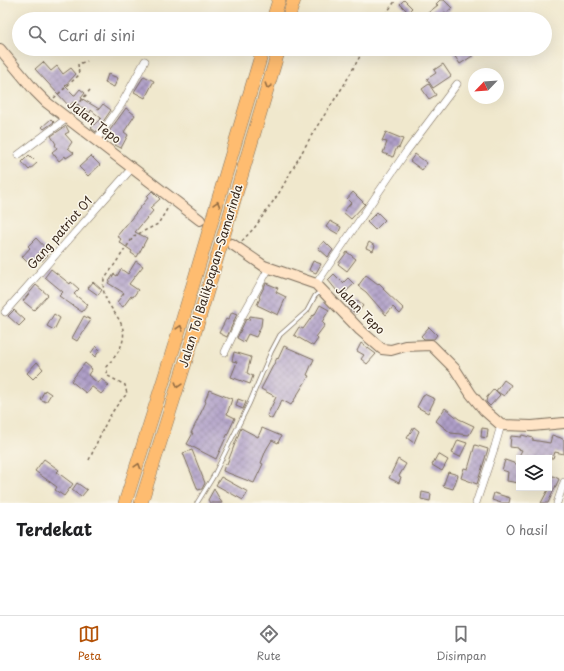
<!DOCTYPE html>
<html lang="id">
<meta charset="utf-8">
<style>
body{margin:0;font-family:"Playpen Sans",sans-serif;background:#f2f2f2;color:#202124}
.controls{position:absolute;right:12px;bottom:12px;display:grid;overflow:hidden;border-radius:0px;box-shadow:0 4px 16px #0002}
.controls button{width:36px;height:36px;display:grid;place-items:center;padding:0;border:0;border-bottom:1px solid #e0e0e0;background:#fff;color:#202124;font:20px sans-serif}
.compass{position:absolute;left:468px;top:68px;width:36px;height:36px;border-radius:50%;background:#fff;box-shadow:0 4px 16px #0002;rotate:245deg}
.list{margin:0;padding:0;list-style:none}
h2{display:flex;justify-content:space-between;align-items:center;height:52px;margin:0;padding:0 16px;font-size:17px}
h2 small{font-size:13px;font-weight:400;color:#757577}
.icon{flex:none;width:22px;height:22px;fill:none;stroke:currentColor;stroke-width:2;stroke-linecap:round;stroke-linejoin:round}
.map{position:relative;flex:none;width:564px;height:503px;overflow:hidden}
.search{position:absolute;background:#fff;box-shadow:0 4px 16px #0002;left:12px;right:12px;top:12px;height:44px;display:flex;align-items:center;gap:10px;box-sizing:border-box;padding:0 14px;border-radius:22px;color:#757577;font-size:15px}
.sheet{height:112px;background:#fff}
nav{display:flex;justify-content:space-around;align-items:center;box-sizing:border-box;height:56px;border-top:1px solid #e0e0e0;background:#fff;font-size:11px;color:#757577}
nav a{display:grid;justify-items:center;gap:2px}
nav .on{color:#b45309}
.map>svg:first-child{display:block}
.building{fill:url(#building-cross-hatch)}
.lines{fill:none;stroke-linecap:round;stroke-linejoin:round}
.lane-casing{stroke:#7a6c5b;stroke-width:5}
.street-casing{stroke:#7a6c5b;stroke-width:8}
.secondary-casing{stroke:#7a6c5b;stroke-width:12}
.highway-casing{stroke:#7a6c5b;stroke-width:14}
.path{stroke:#7a6c5b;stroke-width:1.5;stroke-dasharray:3 3;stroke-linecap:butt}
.lane{stroke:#fff;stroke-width:3.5}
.street{stroke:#fff;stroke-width:7}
.secondary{stroke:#ffe4c6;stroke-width:10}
.highway{stroke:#febc70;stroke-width:13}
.oneway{stroke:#936c43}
.labels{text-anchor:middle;stroke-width:3;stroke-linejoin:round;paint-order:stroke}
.street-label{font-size:12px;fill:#3b2a1e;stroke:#fbf7ec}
</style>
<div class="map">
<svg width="564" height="503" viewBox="0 0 564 503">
<defs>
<pattern id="building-cross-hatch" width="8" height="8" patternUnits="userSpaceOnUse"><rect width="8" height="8" fill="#ae9ec7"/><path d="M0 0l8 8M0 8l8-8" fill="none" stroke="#8f81a1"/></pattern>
</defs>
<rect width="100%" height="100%" fill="#fbf7ec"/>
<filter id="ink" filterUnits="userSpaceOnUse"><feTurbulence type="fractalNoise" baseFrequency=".025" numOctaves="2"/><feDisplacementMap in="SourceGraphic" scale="8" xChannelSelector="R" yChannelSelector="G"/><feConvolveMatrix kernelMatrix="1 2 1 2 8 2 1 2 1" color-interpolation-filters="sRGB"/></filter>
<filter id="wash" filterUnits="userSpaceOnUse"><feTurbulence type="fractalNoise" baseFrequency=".012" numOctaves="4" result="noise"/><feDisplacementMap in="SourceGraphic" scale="16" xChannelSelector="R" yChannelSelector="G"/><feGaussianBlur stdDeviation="0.9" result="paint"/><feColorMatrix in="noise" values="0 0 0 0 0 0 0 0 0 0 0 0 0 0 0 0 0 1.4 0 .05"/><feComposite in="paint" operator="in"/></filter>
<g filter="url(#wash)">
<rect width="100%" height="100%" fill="#f0e8cd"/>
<g id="blocks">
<g class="building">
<path d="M404,0L412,8L408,12L400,4Z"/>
<path d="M440,0H444L452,8L446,13L445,12L436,19H427L424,16L438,5L436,4Z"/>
<path d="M457,49H461L463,52L467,49H470L474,55L460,64L452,52Z"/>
<path d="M43,62L51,71L57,66L63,74L71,68L76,74L65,86L74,95H75L80,89L85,93L81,98L99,109L103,104L111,110L96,132L91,128L101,118L91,110L90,113L73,102L69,106L35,69Z"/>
<path d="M443,64L451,76L433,88L427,79L436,73L434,70Z"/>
<path d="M108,74L118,78L114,87L105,83Z"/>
<path d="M144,76L154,81L145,98L134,92Z"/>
<path d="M429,84L436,95L429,99L422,89Z"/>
<path d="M126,108L135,115L124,132L128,135L121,148L115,145L117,143L105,137Z"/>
<path d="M51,119L54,122L44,129L42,127Z"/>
<path d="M66,126L69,132L65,134L72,142L68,148L74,153L66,158L65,156L59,161L52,152L57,148L55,145L56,144L51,136Z"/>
<path d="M386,132L403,139L399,148L397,147L393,157L383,153L387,142L382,141Z"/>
<path d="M415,154L427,163L422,170L410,161Z"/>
<path d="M29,155L37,163L29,170L22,162Z"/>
<path d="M91,156L100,165L88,176L79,167Z"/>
<path d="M152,191L160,199L150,208L153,211L135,232L147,238L137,257L131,253L132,251L119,242L121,239L117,236L148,198L147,196Z"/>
<path d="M353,192L365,204L351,219L343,212L351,203L347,199Z"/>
<path d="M377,212L385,220L375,230L367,222Z"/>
<path d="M330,221L341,227L338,234L326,227Z"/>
<path d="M36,238L50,253L42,261L40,259L32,267L22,257L30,248L28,246Z"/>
<path d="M324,241L333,250L328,257L318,248Z"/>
<path d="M369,242L375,246L373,251L366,248Z"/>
<path d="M347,252L356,259L347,271L338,264Z"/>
<path d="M136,261L143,266L129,284L138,290L133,297L131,296L123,307L117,302L124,293L108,283L114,274L117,276L121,269L128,274Z"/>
<path d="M313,261L321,264L316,273L309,270Z"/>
<path d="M51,269L70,284L71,282L79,289L74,294L88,305L82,312L59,296L63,292L45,277Z"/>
<path d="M334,274L343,283L348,278L354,284L341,296L328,280Z"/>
<path d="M366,275L378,284L379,283L384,288L383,289L404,309L400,314L393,307L386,315L366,292L358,286Z"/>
<path d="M93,282L102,290L98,295L88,288Z"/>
<path d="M266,283L278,288L276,292L286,297L278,315L257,305L260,298L259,297Z"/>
<path d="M36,285L48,295L34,310L23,301Z"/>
<path d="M358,300L363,306L356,314L350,309Z"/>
<path d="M320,305L329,310L322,322L325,325L316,337L318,339L313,346L294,335L299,327L303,329L313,315L314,316Z"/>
<path d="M14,310L25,320L19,326L8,316Z"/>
<path d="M232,312L237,314L227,337L219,333L226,319L228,320Z"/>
<path d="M54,314L60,318L54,330L47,326Z"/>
<path d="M84,316L91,320L77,341L72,338Z"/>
<path d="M250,316L262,318L261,326L256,337L248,334L244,342L237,338L246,319L249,320Z"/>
<path d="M429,327L437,335L434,339H424L421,336Z"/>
<path d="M361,343L376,354L367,364L361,359L364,355L357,351Z"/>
<path d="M96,346L100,350L95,357L91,353Z"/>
<path d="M284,346L314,359L307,375L309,376L291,405L282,400L272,419L267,416L276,397L261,389L277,358L278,359Z"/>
<path d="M234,352L251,357L247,373L253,376L250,384L231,377L237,362L232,361Z"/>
<path d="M37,362L43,369L33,379L27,373Z"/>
<path d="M85,363L92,369L88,375L98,383L101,379L109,385L101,394L91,386L86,393L71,381Z"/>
<path d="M504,380L511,385L504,396L496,391Z"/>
<path d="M494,389L500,395L490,406L486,402L487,397Z"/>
<path d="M45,390L51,394L46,402L40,399Z"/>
<path d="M209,390L232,399L227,414L235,418L216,459L187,444L193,433H191L196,423L206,402L205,401Z"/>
<path d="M424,394L435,399L428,413L417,407Z"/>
<path d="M238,399L246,402L243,409L236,406Z"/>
<path d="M445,408L459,419L474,426L469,435L451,433L436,421Z"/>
<path d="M414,427L419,431L414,443L407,438Z"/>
<path d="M241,428L258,437L262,428L281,436L278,443L272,440L266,450L261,463L263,464L254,483L223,471L225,464H227Z"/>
<path d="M482,428L488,429L487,438L481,437Z"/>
<path d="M522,435L533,438L532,440L550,443L552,435L561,438L564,440V454L555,452L553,458H518L522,450L518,449V448L510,447L511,436L521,437Z"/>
<path d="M458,440L467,443L460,457L452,453Z"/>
<path d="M475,445L488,449L477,484L461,478L464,468L468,469Z"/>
<path d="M192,450L205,483L202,489L198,490L183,453Z"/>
<path d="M438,454L448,460L442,471L432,465Z"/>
<path d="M44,459L59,470L57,472L73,484L64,496L55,490L57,487L35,471Z"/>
<path d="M398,459L406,464L399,476L401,477L399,483L389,478Z"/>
<path d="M505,460L519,465V483L507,481L508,472L502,470Z"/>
<path d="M448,472L458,475L453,489L443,486Z"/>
<path d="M551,475L559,479L548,503H541L549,488V478Z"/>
<path d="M221,477L248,492L243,500L216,485Z"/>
<path d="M77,483L87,490L81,497L72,490Z"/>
<path d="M214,489L222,503H210L208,500Z"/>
<path d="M422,492L431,494L430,501L421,499Z"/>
<path d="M494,493L510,498L509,503H501L492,500Z"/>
</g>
</g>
</g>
<g filter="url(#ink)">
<use href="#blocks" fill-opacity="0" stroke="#7a6c5b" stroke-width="1"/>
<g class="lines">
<g class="lane-casing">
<path id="lane" d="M197,503L213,477L249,404L271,352L280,335L307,311L315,296L322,290"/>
</g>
<g class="street-casing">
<g id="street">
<path d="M96,140L121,105L145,61"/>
<path d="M18,155L66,119"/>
<path d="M316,284L406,152L457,84"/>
<path d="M5,312L132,168"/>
<path d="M225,352L240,320L269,268"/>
<path d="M476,503L495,446L501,425"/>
<path d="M557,503L564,482"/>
</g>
</g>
<g class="secondary-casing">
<g id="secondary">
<path d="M0,49L35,91L46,102L200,220"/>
<path d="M232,244L264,266L316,284L360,330L382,349L391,350L405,346L431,345L455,369L471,394L484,410L501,425L532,426L564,423"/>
</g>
</g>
<g class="highway-casing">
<g id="highway">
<path d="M273,19L279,0"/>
<path d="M288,19L294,0"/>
<path d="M125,503L183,318L263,49"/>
<path d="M141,503L198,322L279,49"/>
</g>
</g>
<g class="path">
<path d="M382,19L396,0"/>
<path d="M54,98L79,75L78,64L87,61"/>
<path d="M73,111L90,90"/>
<path d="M242,241L255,227L279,193L314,131L344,85L364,49"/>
<path d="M89,460C100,437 108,412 127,394L125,385L108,376L106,367C111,361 118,354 121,346C133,318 98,308 104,280L134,236L158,224L169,206"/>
</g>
<use href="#lane" class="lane"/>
<use href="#street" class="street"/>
<use href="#secondary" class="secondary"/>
<use href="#highway" class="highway"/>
</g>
<defs><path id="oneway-chevron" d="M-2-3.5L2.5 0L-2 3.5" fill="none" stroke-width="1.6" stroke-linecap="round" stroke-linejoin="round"/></defs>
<g class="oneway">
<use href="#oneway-chevron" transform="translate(268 86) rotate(107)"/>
<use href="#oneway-chevron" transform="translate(217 204) rotate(-74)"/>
<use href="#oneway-chevron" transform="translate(180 328) rotate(-73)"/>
<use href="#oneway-chevron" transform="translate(178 385) rotate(107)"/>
<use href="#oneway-chevron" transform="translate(138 466) rotate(-73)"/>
</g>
</g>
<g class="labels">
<g class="street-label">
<text transform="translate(94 122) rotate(37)" y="4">Jalan Tepo</text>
<text transform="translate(60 233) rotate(-49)" y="4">Gang patriot 01</text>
<text transform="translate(211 276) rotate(-73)" y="4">Jalan Tol Balikpapan–Samarinda</text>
<text transform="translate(360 310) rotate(45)" y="4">Jalan Tepo</text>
</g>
</g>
</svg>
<div class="controls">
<button><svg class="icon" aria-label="layers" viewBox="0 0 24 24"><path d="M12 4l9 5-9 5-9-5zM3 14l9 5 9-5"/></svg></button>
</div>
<svg class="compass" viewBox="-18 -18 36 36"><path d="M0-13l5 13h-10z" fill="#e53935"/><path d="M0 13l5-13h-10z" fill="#757577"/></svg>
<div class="search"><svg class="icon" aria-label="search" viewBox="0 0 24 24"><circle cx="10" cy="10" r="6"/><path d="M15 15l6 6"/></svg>Cari di sini</div>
</div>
<section class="sheet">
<h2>Terdekat<small>0 hasil</small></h2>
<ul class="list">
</ul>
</section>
<nav>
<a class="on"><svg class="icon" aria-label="map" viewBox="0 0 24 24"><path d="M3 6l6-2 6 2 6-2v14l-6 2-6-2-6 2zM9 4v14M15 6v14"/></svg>Peta</a>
<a><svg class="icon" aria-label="directions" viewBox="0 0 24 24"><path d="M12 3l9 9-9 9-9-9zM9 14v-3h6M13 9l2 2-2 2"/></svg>Rute</a>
<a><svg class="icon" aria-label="saved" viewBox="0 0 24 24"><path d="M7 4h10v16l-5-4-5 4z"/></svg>Disimpan</a>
</nav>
